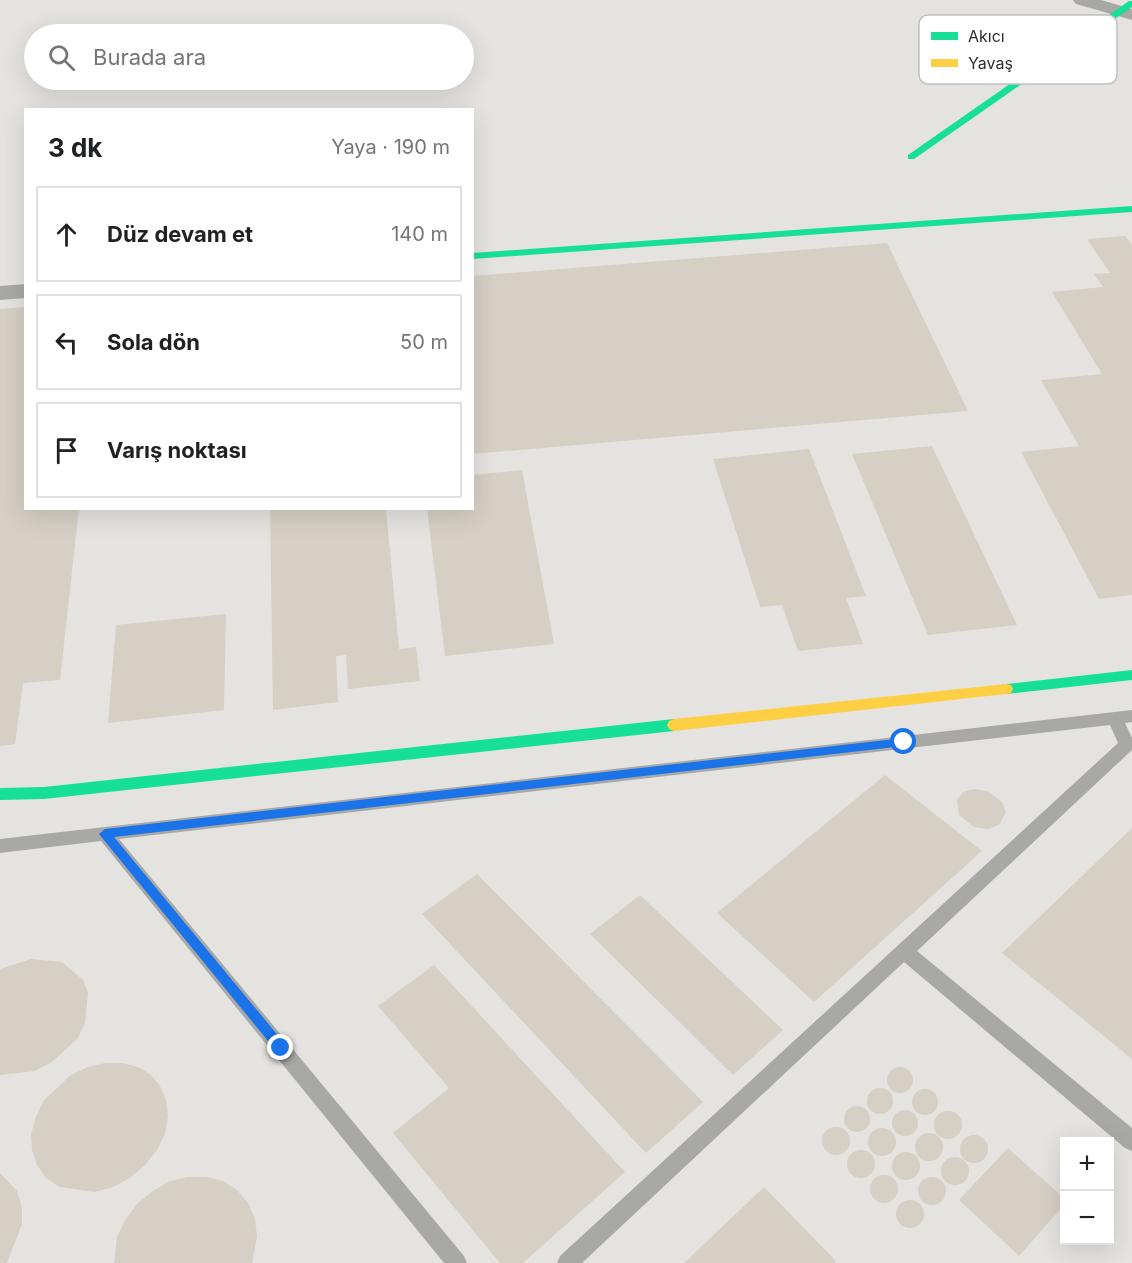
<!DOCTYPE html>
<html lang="tr">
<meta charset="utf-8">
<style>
body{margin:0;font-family:Inter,sans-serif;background:#f2f2f2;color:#202124}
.controls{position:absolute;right:18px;bottom:18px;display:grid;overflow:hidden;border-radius:0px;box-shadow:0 6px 24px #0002}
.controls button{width:54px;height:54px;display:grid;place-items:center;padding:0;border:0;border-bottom:2px solid #e0e0e0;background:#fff;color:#202124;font:30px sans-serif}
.stop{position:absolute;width:18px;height:18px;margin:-14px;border:4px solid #1a73e8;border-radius:50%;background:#fff}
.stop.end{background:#1a73e8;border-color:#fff;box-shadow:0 2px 6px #0008}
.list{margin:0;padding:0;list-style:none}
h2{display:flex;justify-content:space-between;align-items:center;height:78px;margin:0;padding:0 24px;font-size:26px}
h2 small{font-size:20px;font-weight:400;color:#757577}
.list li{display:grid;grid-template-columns:39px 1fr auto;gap:18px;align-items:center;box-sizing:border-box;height:96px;margin:0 12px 12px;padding:0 12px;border:2px solid #e0e0e0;border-radius:0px}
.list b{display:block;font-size:22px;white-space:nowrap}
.list em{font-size:20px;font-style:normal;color:#757577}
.icon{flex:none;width:33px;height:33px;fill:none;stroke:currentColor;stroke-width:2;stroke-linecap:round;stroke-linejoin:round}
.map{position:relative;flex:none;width:1132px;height:1263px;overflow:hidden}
.search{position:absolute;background:#fff;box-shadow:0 6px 24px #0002;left:24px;top:24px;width:450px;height:66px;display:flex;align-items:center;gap:15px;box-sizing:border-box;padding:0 21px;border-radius:33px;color:#757577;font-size:22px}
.panel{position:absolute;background:#fff;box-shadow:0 6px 24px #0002;left:24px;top:108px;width:450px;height:402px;border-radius:0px}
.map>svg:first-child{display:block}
.building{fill:#d5cfc4}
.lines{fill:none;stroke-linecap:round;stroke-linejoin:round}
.lane{fill:#a8a8a6;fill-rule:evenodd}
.street{fill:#a8a8a6;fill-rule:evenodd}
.fast{fill:#16e098;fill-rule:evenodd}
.slow{fill:#ffcf43;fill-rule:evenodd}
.route{fill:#1a73e8}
.key{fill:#fff;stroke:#c1c0bf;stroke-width:1.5}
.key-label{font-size:16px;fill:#2f2d2a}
</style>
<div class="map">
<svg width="1132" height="1263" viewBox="0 0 1132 1263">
<rect width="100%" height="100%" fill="#e5e3e0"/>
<g class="building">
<path d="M1125,236L1132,245V595L1099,599L1021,452L1079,446L1041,380L1102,374L1052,292L1103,287L1094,274L1110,273L1087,239Z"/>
<path d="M887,243L968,411L472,454V276Z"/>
<path d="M26,307V508H79L60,680L23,683L15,744L0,746V309Z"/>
<path d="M932,446L1017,625L928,635L852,454Z"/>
<path d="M809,449L866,596L846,598L863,644L798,651L782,605L760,607L713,459Z"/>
<path d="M522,470L554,644L445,656L427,508H472V475Z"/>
<path d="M270,508H386L399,649L416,647L420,681L348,689L346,655L336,656L338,702L273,710Z"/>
<path d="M226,614L224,710L108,723L116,625Z"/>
<path d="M885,775L982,851L814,1002L717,913Z"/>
<path d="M974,789L987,791L1002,802L1006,812L999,825L988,829L974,827L959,815L957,800L963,792Z"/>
<path d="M1132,828V1059L1002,953Z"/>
<path d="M477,874L703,1102L646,1153L422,914Z"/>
<path d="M640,895L783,1030L733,1075L590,934Z"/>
<path d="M31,959L62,962L83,980L88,993L85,1023L78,1038L52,1062L35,1071L0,1075V969Z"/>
<path d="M434,965L625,1172L523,1263H500L393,1133L449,1088L378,1006Z"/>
<path d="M105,1063H122L138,1067L151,1075L160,1086L166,1100L168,1117L165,1134L157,1150L145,1165L130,1178L113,1187L94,1192L60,1187L46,1178L37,1165L32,1150L31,1134L36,1117L44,1100L71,1075L88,1067Z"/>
<circle cx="900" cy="1080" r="13"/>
<circle cx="880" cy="1101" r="13"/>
<circle cx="925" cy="1102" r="13"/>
<circle cx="857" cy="1119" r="13"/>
<circle cx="905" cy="1123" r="13"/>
<circle cx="948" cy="1125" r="14"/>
<circle cx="836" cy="1141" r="14"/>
<circle cx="882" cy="1142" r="14"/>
<circle cx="929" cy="1147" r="14"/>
<circle cx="974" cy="1149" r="14"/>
<path d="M1008,1148L1064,1198V1205L1019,1256L959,1200Z"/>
<circle cx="861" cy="1164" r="14"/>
<circle cx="906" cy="1166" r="14"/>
<circle cx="955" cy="1171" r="14"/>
<path d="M0,1173L17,1191L22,1207V1224L7,1263H0Z"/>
<circle cx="884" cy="1189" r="14"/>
<circle cx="932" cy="1191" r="14"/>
<path d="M188,1177H207L223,1181L237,1190L248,1203L255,1219L257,1237L252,1263H114L117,1237L125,1220L138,1203L153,1191L170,1181Z"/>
<path d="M764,1187L836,1261L834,1263H684Z"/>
<circle cx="910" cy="1214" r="14"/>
</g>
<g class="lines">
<path class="lane" d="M1132,710V722L1125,723L1132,738V750L917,951L1132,1128V1151L1125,1148L904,962L582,1263H557L560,1256L1118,743L1110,725L119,839L464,1256L467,1263H444L101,841L0,853V839Z"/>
<g class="street">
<path d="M1073,0H1101L1132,9V20L1076,4Z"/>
<path d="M26,284V298L0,300V286Z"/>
</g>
<g class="fast">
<path d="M1129,1H1132V7L914,159H908V155Z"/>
<path d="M1132,206V212L472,259V253Z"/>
<path d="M1132,670V680L1006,694L1001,693L999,689L1001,685L1006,684Z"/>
<path d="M674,719L679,721L681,725L679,729L674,731L44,799L0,800V788L44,787Z"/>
</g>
<path class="slow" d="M1006,684L1011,685L1013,689L1011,693L1006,694L674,731L669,729L667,725L669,721L674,719Z"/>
</g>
<path class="route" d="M904,738L909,742L904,746L114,837L285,1044V1052L281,1054L277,1052L99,834L105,829Z"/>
<rect x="919" y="15" width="198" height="69" rx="9" class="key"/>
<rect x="931" y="32" width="27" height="8" fill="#16e098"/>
<rect x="931" y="59" width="27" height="8" fill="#ffcf43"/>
<g class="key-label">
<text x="968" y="42">Akıcı</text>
<text x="968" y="69">Yavaş</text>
</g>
</svg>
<div class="controls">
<button>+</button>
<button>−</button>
</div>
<div class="stop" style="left:904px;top:742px"></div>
<div class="stop end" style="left:281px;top:1048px"></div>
<div class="search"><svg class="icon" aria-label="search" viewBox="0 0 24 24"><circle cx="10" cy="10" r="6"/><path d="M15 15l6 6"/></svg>Burada ara</div>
<section class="panel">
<h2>3 dk<small>Yaya · 190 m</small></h2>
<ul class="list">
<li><svg class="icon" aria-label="ahead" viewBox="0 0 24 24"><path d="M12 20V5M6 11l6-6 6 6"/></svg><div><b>Düz devam et</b></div><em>140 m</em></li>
<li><svg class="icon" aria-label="left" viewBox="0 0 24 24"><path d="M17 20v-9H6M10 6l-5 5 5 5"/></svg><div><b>Sola dön</b></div><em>50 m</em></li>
<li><svg class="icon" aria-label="arrive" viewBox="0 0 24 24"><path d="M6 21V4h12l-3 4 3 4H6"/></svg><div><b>Varış noktası</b></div></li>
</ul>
</section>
</div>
